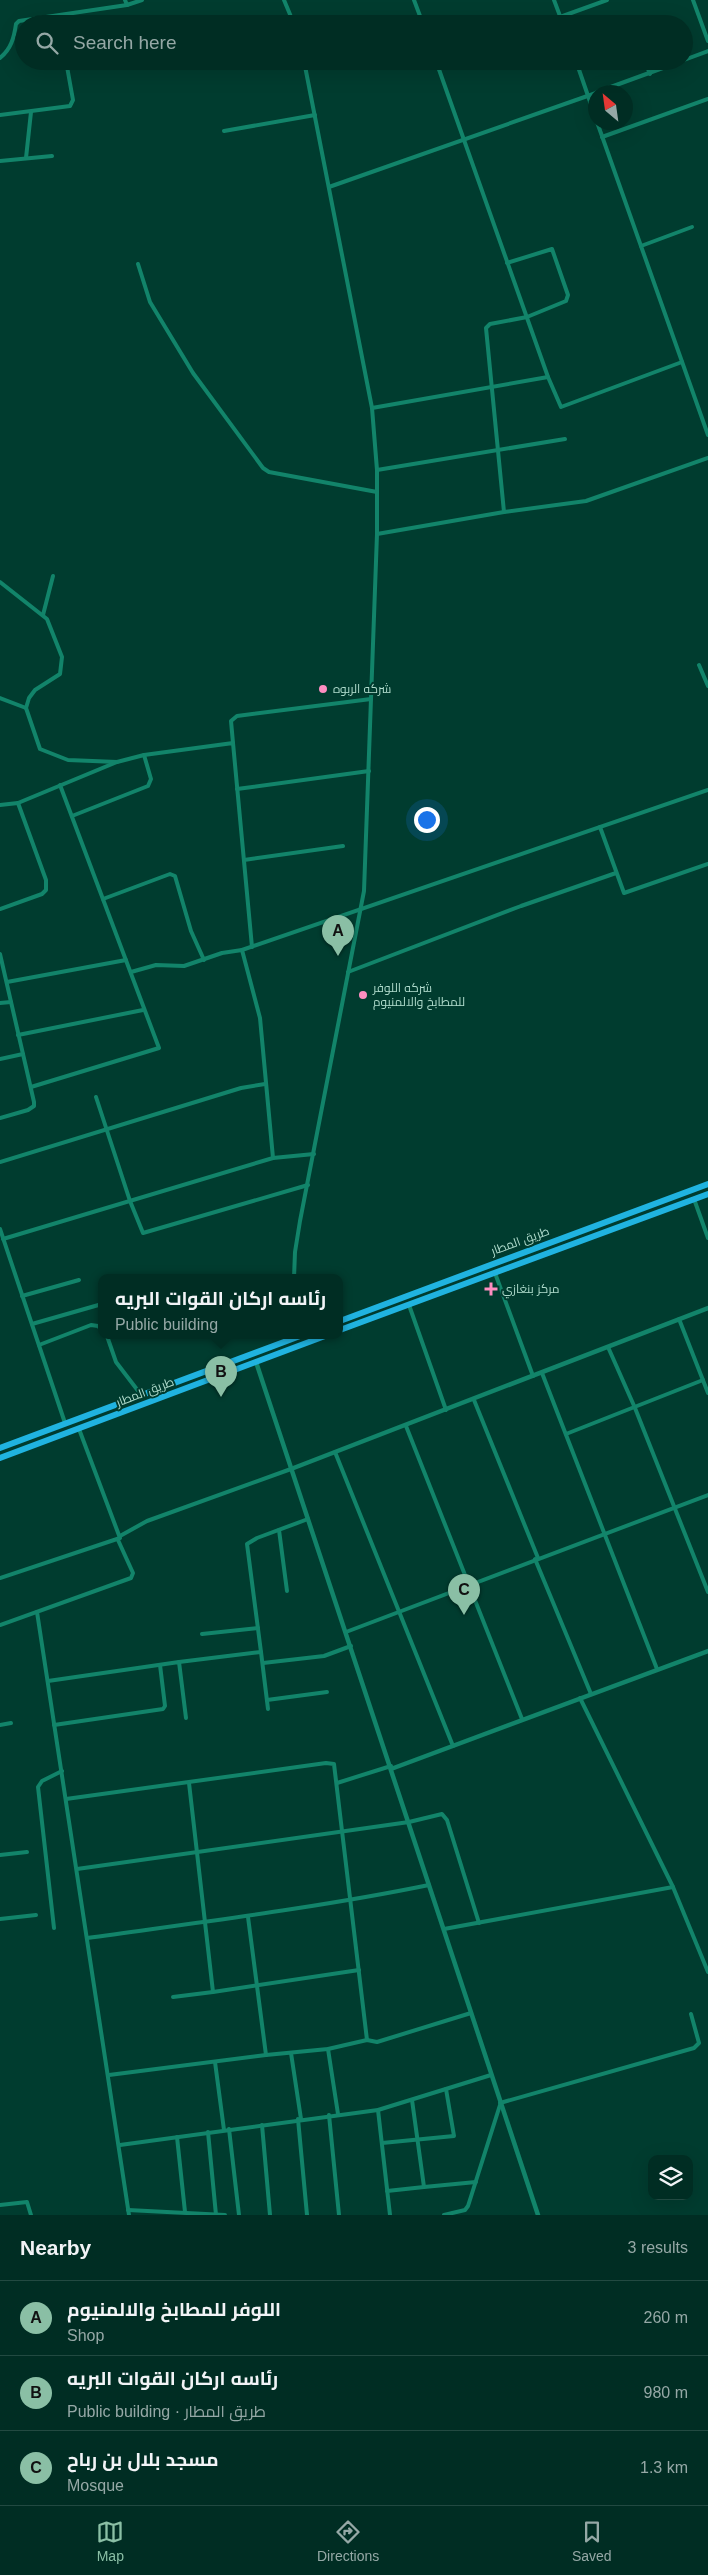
<!DOCTYPE html>
<meta charset="utf-8">
<style>
body{margin:0;font-family:Helvetica,Cairo,sans-serif;background:#0a352b;color:#f1f3f6}
.controls{position:absolute;right:15px;bottom:15px;display:grid;overflow:hidden;border-radius:10px;box-shadow:0 5px 20px #0002}
.controls button{width:45px;height:45px;display:grid;place-items:center;padding:0;border:0;border-bottom:1px solid #224941;background:#002d23;color:#f1f3f6;font:25px sans-serif}
.compass{position:absolute;left:588px;top:85px;width:45px;height:45px;border-radius:50%;background:#002d23;box-shadow:0 5px 20px #0002;rotate:331deg}
.you{position:absolute;left:426px;top:819px;width:18px;height:18px;margin:-12px;border:4px solid #fff;border-radius:50%;background:#1a73e8;box-shadow:0 0 0 8px #1a73e833}
.badge{display:grid;place-items:center;width:32px;height:32px;border-radius:50%;background:#8abfa5;color:#111;font-size:16px;font-weight:700}
.pin{position:absolute;translate:-50% -41px;filter:drop-shadow(0 1px 2px #0008)}
.pin::after{content:'';position:absolute;top:26px;width:18px;height:15px;background:inherit;clip-path:polygon(0 0,100% 0,50% 100%)}
.popup{position:absolute;left:98px;top:1274px;width:245px;height:65px;box-sizing:border-box;display:grid;place-content:center;border-radius:10px;background:#002d23;filter:drop-shadow(0 1px 4px #0005);font-size:16px;white-space:nowrap;color:#95a8a6}
.popup b{font-size:19px;color:#f1f3f6}
.popup::after{content:'';position:absolute;left:50%;top:100%;margin-left:-10px;border:10px solid transparent;border-top-color:#002d23}
.list{margin:0;padding:0;list-style:none}
h2{display:flex;justify-content:space-between;align-items:center;height:65px;margin:0;padding:0 20px;font-size:21px}
h2 small{font-size:16px;font-weight:400;color:#95a8a6}
.list li{display:grid;grid-template-columns:32px 1fr auto;gap:15px;align-items:center;box-sizing:border-box;height:75px;padding:0 20px;border-top:1px solid #224941}
.list b{display:block;font-size:19px;white-space:nowrap}
.list p{margin:0;font-size:16px;white-space:nowrap;color:#95a8a6}
.list em{font-size:16px;font-style:normal;color:#95a8a6}
.icon{flex:none;width:28px;height:28px;fill:none;stroke:currentColor;stroke-width:2;stroke-linecap:round;stroke-linejoin:round}
.map{position:relative;flex:none;width:708px;height:2215px;overflow:hidden}
.search{position:absolute;background:#002d23;box-shadow:0 5px 20px #0002;left:15px;right:15px;top:15px;height:55px;display:flex;align-items:center;gap:12px;box-sizing:border-box;padding:0 18px;border-radius:28px;color:#95a8a6;font-size:19px}
.sheet{height:290px;background:#002d23}
nav{display:flex;justify-content:space-around;align-items:center;box-sizing:border-box;height:70px;border-top:1px solid #224941;background:#002d23;font-size:14px;color:#95a8a6}
nav a{display:grid;justify-items:center;gap:2px}
nav .on{color:#8abfa5}
.map>svg:first-child{display:block}
.lines{fill:none;stroke-linecap:round;stroke-linejoin:round}
.minor{stroke:#12846a;stroke-width:4}
.tertiary{stroke:#12846a;stroke-width:4.5}
.trunk{stroke:#20b3e0;stroke-width:6}
.poi-dot{fill:#fd8ec1;stroke:#003c2f;stroke-width:2}
.labels{text-anchor:middle;stroke-width:4;stroke-linejoin:round;paint-order:stroke}
.poi-label{font-size:12px;fill:#b0dccd;stroke:#003c2f;text-anchor:start}
.street-label{font-size:12px;fill:#b0dccd;stroke:#003c2f}
</style>
<div class="map">
<svg width="708" height="2215" viewBox="0 0 708 2215">
<rect width="100%" height="100%" fill="#003c2f"/>
<g class="lines">
<g class="minor">
<path d="M125,0L127,5L142,0"/>
<path d="M284,0L294,24"/>
<path d="M414,0L423,24"/>
<path d="M554,0L563,24"/>
<path d="M693,0L708,41"/>
<path d="M57,16L59,24"/>
<path d="M560,17L607,0"/>
<path d="M0,58C11,49 14,38 16,24L19,21L127,5"/>
<path d="M684,60L708,51"/>
<path d="M576,61L596,119"/>
<path d="M645,61L650,74"/>
<path d="M597,92L682,61"/>
<path d="M0,115L70,106L73,100L66,61"/>
<path d="M597,122L708,435"/>
<path d="M224,131L315,115"/>
<path d="M602,137L708,99"/>
<path d="M26,158L31,112"/>
<path d="M0,161L52,156"/>
<path d="M329,187L596,93"/>
<path d="M641,246L692,227"/>
<path d="M138,264L150,302L193,373L263,468L269,472L377,492"/>
<path d="M548,377L561,407L682,362"/>
<path d="M372,408L548,377L436,61"/>
<path d="M377,470L565,439"/>
<path d="M504,512L486,328L490,324L527,317L566,301L568,295L552,249L507,263"/>
<path d="M377,534L504,512L586,501L708,458"/>
<path d="M0,582L47,619L62,657L60,674L35,690L29,698L26,708L40,749L68,760L117,762L144,755L233,743L252,947"/>
<path d="M43,615L53,576"/>
<path d="M699,665L708,686"/>
<path d="M0,698L26,708"/>
<path d="M233,743L231,721L237,716L371,699"/>
<path d="M237,789L369,771"/>
<path d="M0,805L18,803L117,762"/>
<path d="M72,816L148,786L151,779L144,755"/>
<path d="M600,827L624,893L708,864"/>
<path d="M244,860L343,846"/>
<path d="M103,899L170,874L175,876L191,931L204,960"/>
<path d="M0,909L42,894L46,890V880L18,803"/>
<path d="M0,954L34,1102V1106L28,1110L0,1118"/>
<path d="M131,972L156,965L184,966L222,953L242,950"/>
<path d="M348,972L521,906L616,873"/>
<path d="M7,982L126,960"/>
<path d="M0,1003L11,1002"/>
<path d="M18,1035L143,1010"/>
<path d="M0,1059L23,1054"/>
<path d="M31,1087L159,1048L60,785"/>
<path d="M96,1097L130,1201L143,1233L308,1185"/>
<path d="M273,1158L260,1018L242,950L708,790"/>
<path d="M0,1162L241,1088L265,1084"/>
<path d="M694,1199L708,1238"/>
<path d="M0,1229L65,1423"/>
<path d="M3,1239L273,1158L314,1154"/>
<path d="M495,1273L533,1376"/>
<path d="M294,1278L295,1252L300,1221L364,891L377,534V470L372,408L304,61"/>
<path d="M22,1296L79,1280"/>
<path d="M409,1305L446,1410"/>
<path d="M679,1319L708,1393"/>
<path d="M32,1324L102,1304"/>
<path d="M107,1336L116,1362L142,1396"/>
<path d="M39,1345L91,1325L98,1326L102,1330"/>
<path d="M608,1347L635,1408L708,1592"/>
<path d="M542,1373L657,1669"/>
<path d="M474,1400L538,1558"/>
<path d="M406,1426L522,1719"/>
<path d="M566,1434L703,1380"/>
<path d="M335,1452L453,1746"/>
<path d="M279,1530L287,1591"/>
<path d="M120,1536L147,1521L291,1469"/>
<path d="M535,1559L591,1694"/>
<path d="M0,1578L120,1538L79,1429"/>
<path d="M37,1612L129,2215"/>
<path d="M0,1625L131,1578L133,1573L118,1540"/>
<path d="M346,1632L708,1495"/>
<path d="M202,1634L258,1628"/>
<path d="M261,1652L268,1709"/>
<path d="M179,1662L261,1652L247,1544L257,1538L308,1519"/>
<path d="M263,1663L324,1656L351,1646"/>
<path d="M48,1681L179,1662L186,1718"/>
<path d="M580,1698L673,1887L708,1972"/>
<path d="M267,1700L327,1692"/>
<path d="M0,1725L11,1723"/>
<path d="M54,1725L163,1709L165,1706L160,1665"/>
<path d="M337,1783L391,1766"/>
<path d="M66,1799L326,1763L334,1764L367,2040"/>
<path d="M0,1855L27,1852"/>
<path d="M77,1869L409,1822L442,1814L447,1820L479,1923"/>
<path d="M248,1917L266,2055"/>
<path d="M0,1919L36,1915"/>
<path d="M54,1928L38,1787L42,1781L62,1771"/>
<path d="M444,1929L673,1887"/>
<path d="M87,1938C201,1922 316,1908 429,1885"/>
<path d="M213,1992L359,1970"/>
<path d="M173,1997L213,1992L189,1783"/>
<path d="M328,2049L338,2114"/>
<path d="M291,2053L301,2119"/>
<path d="M215,2062L224,2130"/>
<path d="M109,2075L266,2055L328,2049L367,2040L377,2042L471,2013"/>
<path d="M500,2103L694,2048L699,2043L691,2014"/>
<path d="M378,2110L390,2215"/>
<path d="M329,2115L339,2215"/>
<path d="M298,2119L307,2215"/>
<path d="M262,2125L270,2215"/>
<path d="M229,2129L239,2215"/>
<path d="M208,2132L216,2215"/>
<path d="M177,2137L185,2212"/>
<path d="M382,2143L454,2136L446,2089"/>
<path d="M120,2145L378,2110L491,2075"/>
<path d="M424,2187L476,2182"/>
<path d="M387,2191L424,2187L412,2100"/>
<path d="M0,2205L27,2202L31,2215"/>
<path d="M128,2210L225,2215"/>
<path d="M444,2215L465,2210L468,2206L500,2105"/>
</g>
<g class="tertiary">
<path d="M256,1362L538,2215"/>
<path d="M291,1469L708,1308"/>
<path d="M391,1769L708,1651"/>
</g>
<g class="trunk">
<path d="M340,1321L708,1184"/>
<path d="M340,1330L708,1194"/>
<path d="M0,1448L300,1336"/>
<path d="M0,1458L325,1336"/>
</g>
</g>
<g class="poi-dot">
<circle cx="323" cy="689" r="5"/>
<circle cx="363" cy="995" r="5"/>
<path d="M488.5 1281.5h5v5h5v5h-5v5h-5v-5h-5v-5h5z"/>
</g>
<g class="labels">
<g class="poi-label">
<text x="333" y="693">شركه الربوه</text>
<text x="373" y="992">شركه اللوفر<tspan x="373" dy="14">للمطابخ والالمنيوم</tspan></text>
<text x="502" y="1293">مركز بنغازي</text>
</g>
<g class="street-label">
<text transform="translate(520 1241) rotate(-20)" y="4">طريق المطار</text>
<text transform="translate(145 1392) rotate(-21)" y="4">طريق المطار</text>
</g>
</g>
</svg>
<div class="controls">
<button><svg class="icon" aria-label="layers" viewBox="0 0 24 24"><path d="M12 4l9 5-9 5-9-5zM3 14l9 5 9-5"/></svg></button>
</div>
<svg class="compass" viewBox="-18 -18 36 36"><path d="M0-13l5 13h-10z" fill="#e53935"/><path d="M0 13l5-13h-10z" fill="#95a8a6"/></svg>
<div class="you"></div>
<div class="pin badge" style="left:338px;top:956px">A</div>
<div class="pin badge" style="left:221px;top:1397px">B</div>
<div class="popup"><b>رئاسه اركان القوات البريه</b>Public building</div>
<div class="pin badge" style="left:464px;top:1615px">C</div>
<div class="search"><svg class="icon" aria-label="search" viewBox="0 0 24 24"><circle cx="10" cy="10" r="6"/><path d="M15 15l6 6"/></svg>Search here</div>
</div>
<section class="sheet">
<h2>Nearby<small>3 results</small></h2>
<ul class="list">
<li><span class="badge">A</span><div><b>اللوفر للمطابخ والالمنيوم</b><p>Shop</p></div><em>260 m</em></li>
<li><span class="badge">B</span><div><b>رئاسه اركان القوات البريه</b><p>Public building · طريق المطار</p></div><em>980 m</em></li>
<li><span class="badge">C</span><div><b>مسجد بلال بن رباح</b><p>Mosque</p></div><em>1.3 km</em></li>
</ul>
</section>
<nav>
<a class="on"><svg class="icon" aria-label="map" viewBox="0 0 24 24"><path d="M3 6l6-2 6 2 6-2v14l-6 2-6-2-6 2zM9 4v14M15 6v14"/></svg>Map</a>
<a><svg class="icon" aria-label="directions" viewBox="0 0 24 24"><path d="M12 3l9 9-9 9-9-9zM9 14v-3h6M13 9l2 2-2 2"/></svg>Directions</a>
<a><svg class="icon" aria-label="saved" viewBox="0 0 24 24"><path d="M7 4h10v16l-5-4-5 4z"/></svg>Saved</a>
</nav>
